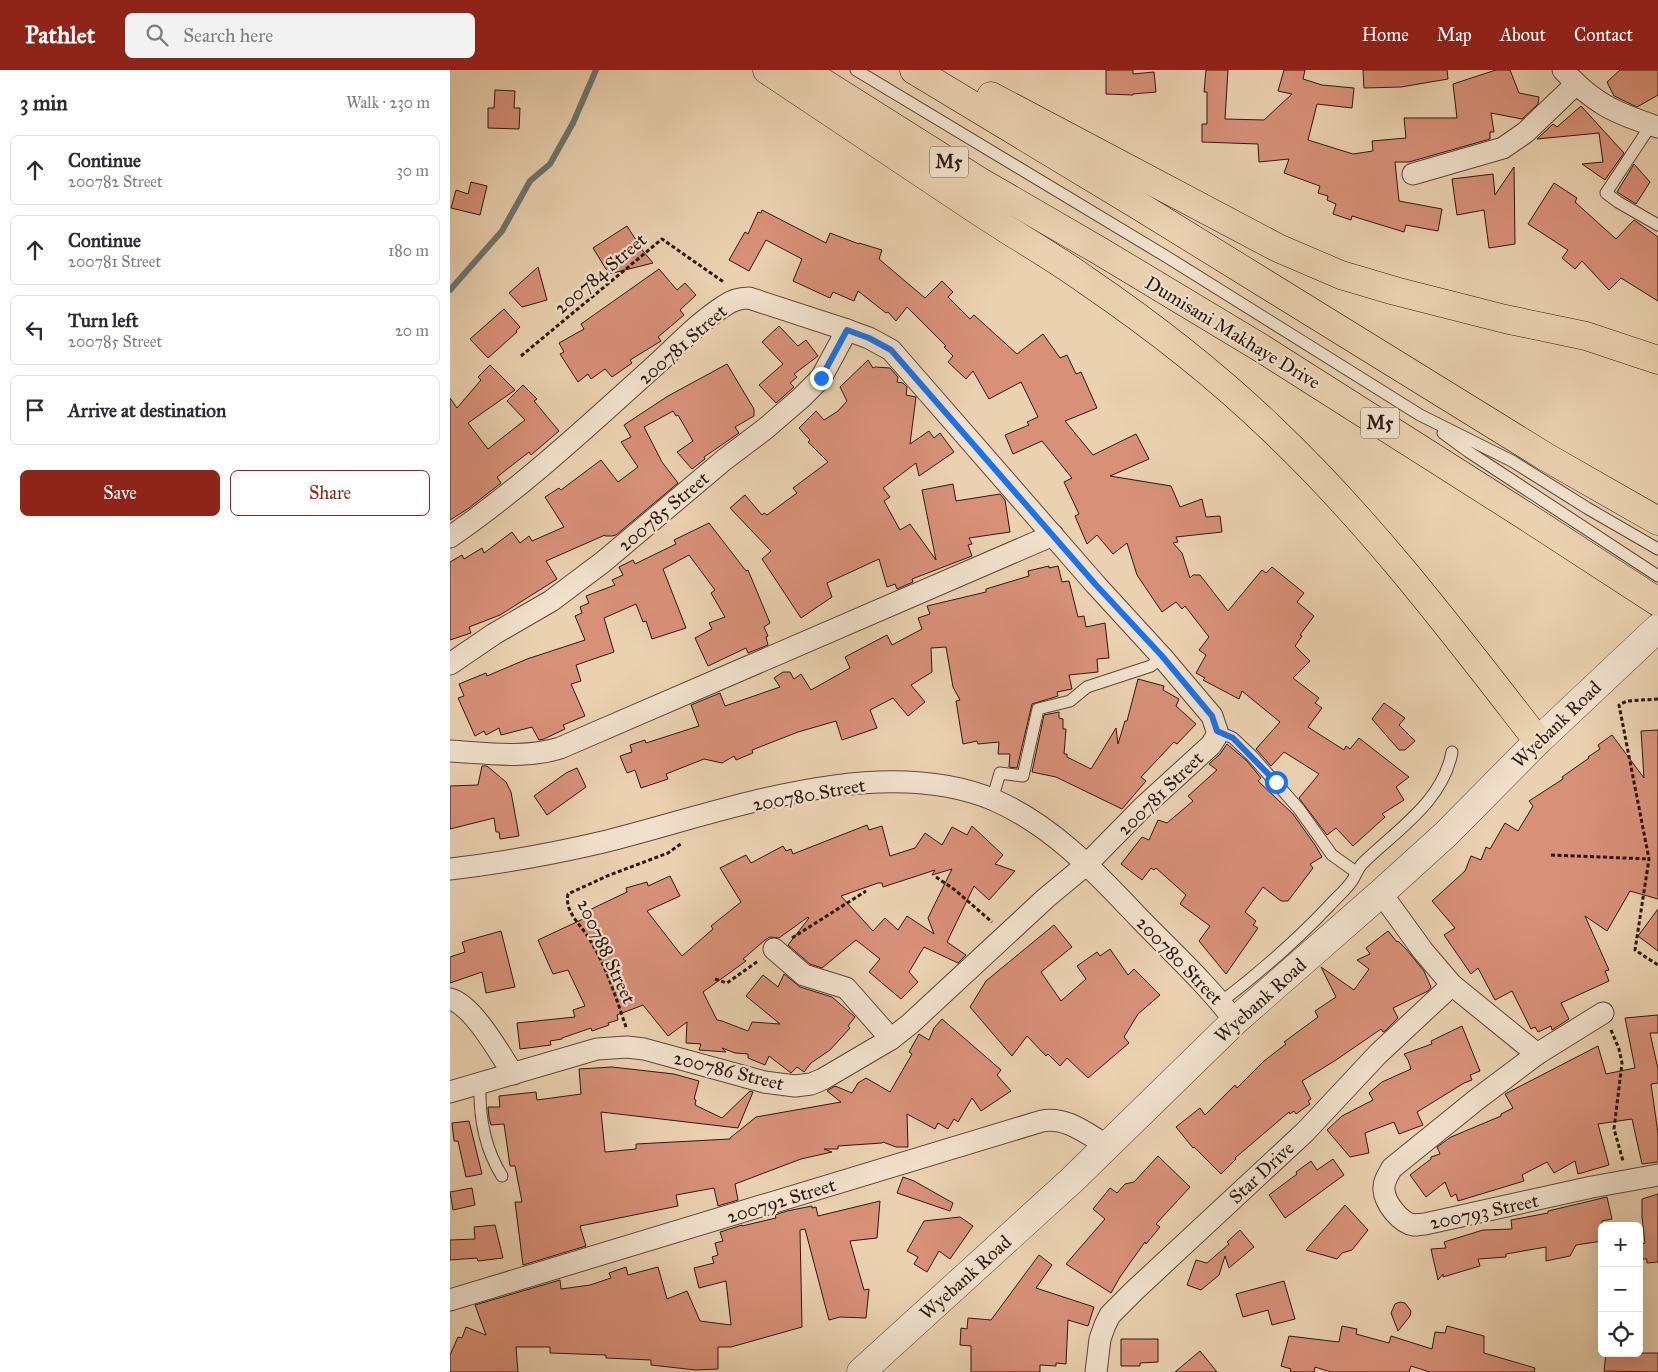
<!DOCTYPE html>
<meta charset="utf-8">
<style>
body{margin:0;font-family:"IM FELL Great Primer",serif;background:#f2f2f3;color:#2b2b33}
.controls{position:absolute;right:15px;bottom:15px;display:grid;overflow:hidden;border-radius:8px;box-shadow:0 5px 20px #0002}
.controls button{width:45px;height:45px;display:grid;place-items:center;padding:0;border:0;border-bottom:1px solid #e1e1e2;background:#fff;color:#2b2b33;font:25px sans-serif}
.stop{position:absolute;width:15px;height:15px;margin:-11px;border:4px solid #1a73e8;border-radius:50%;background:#fff}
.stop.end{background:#1a73e8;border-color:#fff;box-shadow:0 1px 5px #0008}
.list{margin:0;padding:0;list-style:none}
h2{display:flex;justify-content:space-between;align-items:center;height:65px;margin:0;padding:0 20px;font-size:21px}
h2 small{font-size:16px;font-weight:400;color:#7c7c81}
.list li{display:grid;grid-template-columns:32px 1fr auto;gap:15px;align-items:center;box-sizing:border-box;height:70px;margin:0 10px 10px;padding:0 10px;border:1px solid #e1e1e2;border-radius:8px}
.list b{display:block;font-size:19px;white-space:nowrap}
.list p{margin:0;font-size:16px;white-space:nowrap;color:#7c7c81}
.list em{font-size:16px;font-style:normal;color:#7c7c81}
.actions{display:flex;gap:10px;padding:15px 20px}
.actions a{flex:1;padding:11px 0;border:1px solid #8f2418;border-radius:8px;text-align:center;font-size:18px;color:#8f2418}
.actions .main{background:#8f2418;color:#fff}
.icon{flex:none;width:28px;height:28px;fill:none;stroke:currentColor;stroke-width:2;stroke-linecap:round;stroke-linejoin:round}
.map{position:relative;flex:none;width:1208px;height:1302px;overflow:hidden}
header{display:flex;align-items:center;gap:30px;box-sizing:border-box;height:70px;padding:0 25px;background:#8f2418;color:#fff}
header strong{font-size:24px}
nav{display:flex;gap:28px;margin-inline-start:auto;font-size:18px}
.search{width:350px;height:45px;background:#f2f2f3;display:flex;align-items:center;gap:12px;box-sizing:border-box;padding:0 18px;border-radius:8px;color:#7c7c81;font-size:19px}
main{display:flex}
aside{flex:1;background:#fff}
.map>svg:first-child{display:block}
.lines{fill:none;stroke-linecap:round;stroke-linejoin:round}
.stream{stroke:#6d7771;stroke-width:6}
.building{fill:#d89079;stroke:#2c1810;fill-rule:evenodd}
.service-casing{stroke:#5c4638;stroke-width:13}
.minor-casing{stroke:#5c4638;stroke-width:23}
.tertiary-casing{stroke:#5c4638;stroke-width:29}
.primary-casing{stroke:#2c1810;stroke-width:29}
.path{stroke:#2c1810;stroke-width:3;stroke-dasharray:4 2.5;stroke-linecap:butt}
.service{stroke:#f1e1cc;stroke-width:11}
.minor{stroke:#f1e1cc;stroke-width:21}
.tertiary{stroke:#f1e1cc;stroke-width:28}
.primary{stroke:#ead1b0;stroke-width:28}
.route{stroke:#1a73e8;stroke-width:6}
.labels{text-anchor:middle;stroke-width:4.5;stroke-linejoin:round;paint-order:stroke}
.shield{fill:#f1e1cc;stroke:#675448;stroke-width:1}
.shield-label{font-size:18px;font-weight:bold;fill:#2c1810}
.street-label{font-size:19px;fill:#2c1810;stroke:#f1e1cc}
</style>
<header>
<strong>Pathlet</strong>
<div class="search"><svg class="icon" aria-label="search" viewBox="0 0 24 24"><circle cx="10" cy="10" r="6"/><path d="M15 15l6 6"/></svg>Search here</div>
<nav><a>Home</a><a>Map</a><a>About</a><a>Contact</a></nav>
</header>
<main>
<aside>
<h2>3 min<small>Walk · 230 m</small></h2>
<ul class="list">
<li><svg class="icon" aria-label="ahead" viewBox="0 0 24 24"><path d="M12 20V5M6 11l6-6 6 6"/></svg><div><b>Continue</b><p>200782 Street</p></div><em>30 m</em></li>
<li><svg class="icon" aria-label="ahead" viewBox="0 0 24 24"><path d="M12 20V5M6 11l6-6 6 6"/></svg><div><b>Continue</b><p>200781 Street</p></div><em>180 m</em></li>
<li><svg class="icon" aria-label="left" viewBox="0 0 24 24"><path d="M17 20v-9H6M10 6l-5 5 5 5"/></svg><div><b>Turn left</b><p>200785 Street</p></div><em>20 m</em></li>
<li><svg class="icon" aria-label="arrive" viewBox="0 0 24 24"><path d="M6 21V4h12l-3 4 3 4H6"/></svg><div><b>Arrive at destination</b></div></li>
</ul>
<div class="actions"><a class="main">Save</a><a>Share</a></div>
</aside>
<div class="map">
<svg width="1208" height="1302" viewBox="0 0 1208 1302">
<rect width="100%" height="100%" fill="#ead1b0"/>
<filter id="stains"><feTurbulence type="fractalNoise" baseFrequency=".004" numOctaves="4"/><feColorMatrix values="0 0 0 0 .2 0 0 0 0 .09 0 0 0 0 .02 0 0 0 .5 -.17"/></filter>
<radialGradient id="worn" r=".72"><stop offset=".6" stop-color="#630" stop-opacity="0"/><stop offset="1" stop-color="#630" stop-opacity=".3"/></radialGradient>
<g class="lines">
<path class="stream" d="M0,220L52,161L80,111L100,94L123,53L146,0"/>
</g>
<g class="building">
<path d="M656,0H683V4L704,2L706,22L683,24V25L656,24Z"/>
<path d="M756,0H778L775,49L814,50L842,24L828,21L834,0H855L853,9L872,15L904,18L902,38L867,34L858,70L903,84L923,81L922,71L956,68L954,48H1007L1003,14L1046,0H1060L1069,23L1089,27L1088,34L1072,49L1041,43L1044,62H1040V69L959,92H945L949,131L992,139L988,161L956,155L954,162L902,146L901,150L883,144L886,134L877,130L878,126L868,123L870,116L834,103L839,89L809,92L808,74L752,72V54H757V22H754Z"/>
<path d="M913,0H997L998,9L951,17L914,18Z"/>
<path d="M1170,0H1208V25L1187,37L1164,26L1157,12Z"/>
<path d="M45,20L65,21L64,38H70L69,59L38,58V38H44Z"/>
<path d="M1131,36L1174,83L1155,110L1132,94L1153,92L1149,63L1087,69L1103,54L1107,57Z"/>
<path d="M1184,94L1200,112L1186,134L1167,122Z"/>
<path d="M1064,97L1065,174L1039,178L1034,140L1007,145L1002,109L1043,104L1045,125Z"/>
<path d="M21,112L37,116L30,145L1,138L6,120L18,124Z"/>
<path d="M1104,113L1127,128L1125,132L1166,169L1184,150L1208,167V231L1171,208L1159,220L1132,191L1125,199L1112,188L1118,180L1078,154Z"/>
<path d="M312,140L376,173L380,163L409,174V173L432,180L429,189L475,228L492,211L503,222L498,227L520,249L524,245L567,284L593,264L610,288L617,285L626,304L631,302L647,338L615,351L643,385L686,364L699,389L660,406L721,416L730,437L752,429L756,447L770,446L772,462L726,467L728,472L723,473L732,483L740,508L743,505H750L778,541L812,500L816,503L822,497L854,523L847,532L864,546L850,565L852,566L845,576L860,591L843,608L869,628L865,633L872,638L858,657L894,680L896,676L900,679L909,668L959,707L946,717L954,730L932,744L935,747L903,776L886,758L877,765L849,728L869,704L834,682L821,696L806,679L830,652L792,621L789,629L753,610L755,608L746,603L756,585L749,580L759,567L735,536L732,539L726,532L712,542L687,505L677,473L663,484L647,465L637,474L625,446L629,444L614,412L622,408L592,371L563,384L555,365L579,355L577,352L588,347L571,312L539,329L523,301L516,309L498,292L503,286L494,277L496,276L457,237L446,251L438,242L436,243L408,221L404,231L383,222L380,228L343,211L352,189L316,170L299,201L279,190L295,162L298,164L308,142L311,143Z"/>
<path d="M177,156L193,181L203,193L159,204L143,178Z"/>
<path d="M88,197L97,230L72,237L59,223Z"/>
<path d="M209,199L227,220L235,213L246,225L230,240L234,245L208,267L211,271L180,290L182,293L162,307L155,299L141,309L138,304L128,312L110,284L114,282L109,273L134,259L131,254Z"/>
<path d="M54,239L70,257L66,261L67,262L38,288L20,269Z"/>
<path d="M329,256L348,276L356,270L368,286L344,304L347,307L340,313L344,317L326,333L309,315L333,294L312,272Z"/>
<path d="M418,290L423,298L425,297L440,298L448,307L447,312L453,313L457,317L456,325L466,327L460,374L479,361L484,368L490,363L504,382L469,406L466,393L433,418L440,427L434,431L450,460L460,454L486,490L472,420L503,414L506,431L550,424L555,430L560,462L519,468L522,474L518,475L522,486L462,509L463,512L447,519L445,514L437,517L429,489L377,513L382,527L351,548L312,489L321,481L280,438L295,425L312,445L314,443L317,445L347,423L343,418L378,392L358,372L360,370L349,358L366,341L374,350L388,341L397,331L390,317Z"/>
<path d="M277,294L304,339V346L285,357L289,363L254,387L255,389L242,399L227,382L243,371L228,345L226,346L223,341L194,357L212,392L228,413L166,465L162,466H155V465L96,491L107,509L50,545L19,557L21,563L0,570V492L12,485L14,489L32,478L34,483L62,462L70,473L79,466L82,471L114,457L95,427L109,418L111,420L151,390L168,412L188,397L171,372L181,367L174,355L218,326Z"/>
<path d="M40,295L65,320L18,353L38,379L75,350L57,331L73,315L87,329L84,331L109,361L81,385L79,382L47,407L51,413L19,438L0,450V328L7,338L31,310L28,307Z"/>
<path d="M259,453L296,501L298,500L320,553L314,557L318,566L316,567L318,575L298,583L296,578L258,596L245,568L262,559L259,553L275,547L261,523L265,520L239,485L213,499L236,558L202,569L196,551L193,552L186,534L154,548L164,582L126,595L131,611L121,614L135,646L113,655L115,659L94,669L89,670L82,657L51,665L49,658L36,665L34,661L25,666L8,628L14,626L9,614L36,603L37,606L77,589L135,570L125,546L132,543L130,537L139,533L136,526L165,515L162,510L173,505L169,497L183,490L185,494L226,474L224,470Z"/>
<path d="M599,496V498L608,496L612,512L619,511L628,547L634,546L636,557L655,553L659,588L647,589L648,602L619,605L622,619L607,622L608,626L582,634L567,698L559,697L560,684H548L549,672L528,674L527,671L513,674L506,631L510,630L503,617L496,577L481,578L482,602L461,615L475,632L458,646L443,628L420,640L427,658L392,670L386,651L348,662L302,680L303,683L286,690L284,686L272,693L254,689L216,704L218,709L191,718L185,700L177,703L170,686L182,682L180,675L195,670L196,673L249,656L241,635L270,623L275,636L330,617L324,608L333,602H340L344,609L351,604L361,620L400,598L395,587L437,565L442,575L472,559L468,548L480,544L477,536L536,522V519L579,506L578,501Z"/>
<path d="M688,609L714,616L713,620L729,629L726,636L746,654L727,674L724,672L691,707L696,711L672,739L606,707L582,702L594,645L609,642V648L613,649V659H616L614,684H617V687L641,699L666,658L668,674L675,651H677Z"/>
<path d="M934,633L955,648L949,655L965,671L955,680H949L922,649Z"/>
<path d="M1208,660V829L1180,821L1157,861L1135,846L1159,900L1155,901L1159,911L1111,933L1119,949L1102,960L1101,956L1088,962L1085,957L1081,959L1062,921L1045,930L1028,898L1021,904L994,865L1005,858L982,831L1015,801L1021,786L1031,790L1036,777L1040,779L1055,753L1068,761L1083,736L1079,731L1113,709L1112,707L1139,688L1138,687L1150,679L1148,675L1162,665L1194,708L1191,661Z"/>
<path d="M777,674L797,691L811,708L808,711L843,744L865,775L872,787L860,794L863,798L838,831H831L813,817L795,842L806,851L803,855L808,858L776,904L749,871L760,856L730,834L736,825L706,798L704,800L701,798L692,810L671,794L692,767L699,770L708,750L717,753L743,731L738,726L767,700L759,694L770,684Z"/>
<path d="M32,696H37L56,712L61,722L69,766L50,769L49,762H46L44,748L0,759V716L28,715Z"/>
<path d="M127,698L136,717L97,745L84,726L116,703Z"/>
<path d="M417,755L419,760L432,756L440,786L465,778L475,763L492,775L502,757L517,765L522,756L553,785L545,794L565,801L539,830L524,816L497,872L516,885L508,893L474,877L459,902L468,912L451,929L419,902L430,889L406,870L372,898L360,894L338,875L359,848L358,847L329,868L320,867L315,870L293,889L296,891L253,922L267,950L272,951L298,961L302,952L330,954L296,926L313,905L328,917L334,904L350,917L382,927L405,947L398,956L400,958L380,980L361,993L354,1002L347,997L341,1003L319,986L315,995L298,988V984L285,983L272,978L276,982L249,980L251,974L236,973L237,952L218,966L193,935L167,945L168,950L158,953L159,955L142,961L141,958L112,968V969L100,971L101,975L70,979L67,953L125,947L123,940L135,936L118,900L103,904L88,870L133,849L131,844L177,822L176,818L197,812L198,816L220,806L230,826L197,841L232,886L263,859L261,856L291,832L270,798L296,785L301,793L333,776L336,781L341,779L343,784ZM502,799L478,848L484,864L457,846L448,860L435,848L423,861L391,826L428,813H432L433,817L485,800L482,805Z"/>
<path d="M1208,839V881L1188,866Z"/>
<path d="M604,855L622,877L591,902L611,931L636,909L627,896L647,882L650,886L660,879L678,905L684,899L710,925L688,944L674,967L679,973L638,1008L617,988L610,996L598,984L596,986L577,966L562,986L520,937L536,911Z"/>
<path d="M51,861L65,917L36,923L32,902L0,913V887L15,882L12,872Z"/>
<path d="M938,861L947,872L948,871L956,879L974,901L981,917L978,921L943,938L948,948L935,961L933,962L931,959L886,990L852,1011L861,1029L858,1031L860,1034L846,1044L844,1041L840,1044L839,1042L785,1088L786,1089L771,1104L744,1077L743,1078L726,1057L750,1038L755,1045L785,1015L787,1018L814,991L836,974L834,972L868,947L865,941L886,927L871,897L904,920L919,899L907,890L920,884L916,878Z"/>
<path d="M1208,945V963H1200L1208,999V1013L1201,1014L1208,1063V1092L1192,1094L1182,1049L1148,1054L1159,1095L1128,1104L1125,1091L1104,1103L1097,1092L1072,1105L1074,1111L1008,1131L1006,1124L1001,1127L995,1112L976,1127L960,1105L981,1089V1087L990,1084L987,1077L1001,1067L1051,1046V1044L1063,1038L1055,1024L1057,1023L1148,976L1156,1004L1185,998L1175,948Z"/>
<path d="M492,949L551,1000L547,1005L561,1021L531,1041L522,1028L508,1052L504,1049L498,1059L488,1053L485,1059L457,1044L458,1077H446L433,1072L432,1073L388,1076V1079H374L382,1082L351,1089L285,1114L288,1130L268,1136L264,1118L226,1125L228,1136L130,1156L136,1176L73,1195L65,1132H72L65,1096H60L54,1054L41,1055L39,1048L38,1037H50L49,1026L86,1022L87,1030L131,1024L129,999L162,997L224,1004L249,1011L244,1029L246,1030L245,1035L272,1048L300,1021L303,1022L288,1058L151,1042L155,1082L186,1079V1074L280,1069V1068L306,1047L391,1032L377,1021L385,1016L402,1023L408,1013L416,1008L440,1022L462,984L459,982L469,964L479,970L484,958Z"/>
<path d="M1012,956L1030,1001L1020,1005L1022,1010L1014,1013L967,1042L973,1055L949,1064L944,1052L915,1063L919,1083L900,1087L877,1060L892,1046L923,1030L919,1023L932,1012L961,999L958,990L954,984L982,974L981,971Z"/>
<path d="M19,1051L32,1104L16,1107L8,1071H4L2,1053Z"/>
<path d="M708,1086L740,1117L706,1154L710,1157L696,1174L695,1172L670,1207L661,1223L616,1194L655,1149L643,1139L660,1118L667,1123L675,1114L684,1112Z"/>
<path d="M883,1089L894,1105L835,1148L819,1125L847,1104L846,1102L861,1091L867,1100Z"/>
<path d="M453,1107L464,1111L503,1133L500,1141L447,1123Z"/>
<path d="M22,1118L25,1135L3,1140L0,1122Z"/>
<path d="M1208,1124V1192L1197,1193V1189H1192V1174L1195,1173L1192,1147V1129Z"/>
<path d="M1157,1127L1162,1149L1152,1151V1171L1126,1175L1120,1186L1096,1191V1177L1056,1184V1187L1028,1189L1030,1196L993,1207V1204L988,1210L981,1179L996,1178L994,1172L1033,1160L1062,1159L1061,1150L1098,1143V1141Z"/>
<path d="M430,1131L427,1168L400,1171L414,1220L419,1219L416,1248L390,1247L379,1250L355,1159L350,1160L352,1257L281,1277H268V1299L246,1300L201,1295V1290L156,1288V1285L100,1283V1277H66L68,1302H0V1285L8,1267L12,1268L16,1257L36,1265L25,1235L110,1210L111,1219L140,1215L161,1208L159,1203L176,1197L178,1205L208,1197L217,1229L237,1221L250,1251L281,1255L276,1211L249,1218L244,1198L264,1193L262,1187L268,1185L265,1173L273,1171L270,1162L292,1155V1156L326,1148L325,1145L337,1141L362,1136V1138L366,1137L368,1146Z"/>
<path d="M895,1135L918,1160L902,1180L892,1183L887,1189L856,1180Z"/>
<path d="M510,1147L523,1156L500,1189L489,1181L477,1202L464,1194L468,1187L457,1181L474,1151Z"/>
<path d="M45,1155L53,1188L28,1191L27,1188L0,1190V1170L25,1169L24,1157Z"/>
<path d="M790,1160L804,1177L779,1198L775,1186L769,1205L751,1220L737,1215L746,1190L757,1193L779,1174L777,1172Z"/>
<path d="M589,1185L602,1195L586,1218L644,1237L638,1256L618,1250L616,1294L606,1293V1296L590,1295V1302H521V1276L510,1275L511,1258L517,1259L518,1248L541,1250Z"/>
<path d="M834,1211L845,1249L822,1255L818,1240L793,1247L786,1224Z"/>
<path d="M950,1232L955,1233L961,1241L960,1246L948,1261L941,1243L945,1234Z"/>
<path d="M892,1256L907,1259L906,1264L939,1273L941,1266L982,1279L985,1262L995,1263L997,1256L1034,1266V1283L1085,1298L1084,1302H980L961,1296L959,1302H881L865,1297L864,1302H840L841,1299L831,1296L839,1266L889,1272Z"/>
<path d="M671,1269H708V1292L690,1293V1296H671Z"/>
<path d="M750,1281L767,1302H725Z"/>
<path d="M1156,1283H1208V1302L1154,1301Z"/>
</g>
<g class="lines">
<g class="service-casing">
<g id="service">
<path d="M406,0L717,187L970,345L1062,391L1137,438L1208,479"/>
<path d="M1201,55L1156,123L1168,132L1208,155"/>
<path d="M993,363L1019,382L1208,506"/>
<path d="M767,661L783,668L802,686L849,739L882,785L906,802"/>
<path d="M542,730L550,703L573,706L588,639L620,631L637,617L701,596L712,587"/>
<path d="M771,932C809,903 846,871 879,836C886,828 896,820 902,811C906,805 908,797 914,792C948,759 993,731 1002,682"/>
<path d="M30,1014C29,1045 35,1079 52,1106"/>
</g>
</g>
<g class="minor-casing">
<g id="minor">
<path d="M1113,0C1144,34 1165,43 1208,57"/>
<path d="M963,104L1053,78L1076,62L1126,14"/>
<path d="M0,467C70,419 136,358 199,301C224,279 246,254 274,236C282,230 289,228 299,228L397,260L419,268L441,280L646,515L712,587L762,646L767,661L766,667L761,675L692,738L637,794L596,828L460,954L441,969L373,1009L361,1014L345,1016L314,1012L194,979L177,977L147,979L0,1022"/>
<path d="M0,594L44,564L101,531L153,492L274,390L315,359L351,328L371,308L397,260"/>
<path d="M0,681C36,683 75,689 110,678L603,465"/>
<path d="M0,799C52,793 102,784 153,772C270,743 427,681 544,730C604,756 647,804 691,850C723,883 757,914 785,951"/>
<path d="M931,823L973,881L1002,915L1087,984"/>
<path d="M324,879L354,905L396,918L441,969"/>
<path d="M0,929C23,935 50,984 63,1004"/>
<path d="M1153,943L1087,984L1026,1030L942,1098C938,1105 933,1112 934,1120C935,1133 950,1153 964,1155C967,1155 972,1154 975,1154L1142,1117L1208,1105"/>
<path d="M0,1230L592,1051C616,1046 637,1064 658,1076"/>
<path d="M646,1302L650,1269L655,1255L660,1245L685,1220L855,1062L928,984L1002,915"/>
</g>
</g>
<g class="tertiary-casing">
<path id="tertiary" d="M411,1302L622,1110L785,951L931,823L996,764L1088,671L1208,558"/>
</g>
<g class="primary-casing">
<g id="primary">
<path d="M317,0C386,46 455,92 524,138C561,163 601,185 637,211C703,256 766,305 823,360C922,454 1004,563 1088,671"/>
<path d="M353,0L529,111L648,180L811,278L1074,445L1208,532"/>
<path d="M464,0L691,137L1096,387L1208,451"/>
<path d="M541,26L828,178L891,205L945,221L1055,249L1136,266L1208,290"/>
</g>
</g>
<g class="path">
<path d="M71,286L212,169L275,213"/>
<path d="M1208,629L1177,631L1169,635L1199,789L1185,880L1208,895"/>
<path d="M1101,785L1199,789"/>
<path d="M486,807L505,820L542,852"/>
<path d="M342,868L416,821"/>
<path d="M265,909L277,913L308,891"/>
<path d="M176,957C165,925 154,889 134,861C125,849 115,839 118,824L157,806L218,783L232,773"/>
<path d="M1161,960L1169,979L1172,993L1164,1059L1173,1091"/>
</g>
<use href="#service" class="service"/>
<use href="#minor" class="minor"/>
<use href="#tertiary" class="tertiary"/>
<use href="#primary" class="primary"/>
</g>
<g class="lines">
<path class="route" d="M371,308L397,260L419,268L441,280L646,515L712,586L762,646L767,661L783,668L826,712"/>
</g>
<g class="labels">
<g class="shield">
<rect x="480" y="76.5" width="38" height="31" rx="4"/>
<rect x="911" y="337.5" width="38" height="31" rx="4"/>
</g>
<g class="shield-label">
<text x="499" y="98">M5</text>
<text x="930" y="359">M5</text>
</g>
<g class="street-label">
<text transform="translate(150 203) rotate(-40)" y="7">200784 Street</text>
<text transform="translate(783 262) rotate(31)" y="7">Dumisani Makhaye Drive</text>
<text transform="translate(232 274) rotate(-41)" y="7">200781 Street</text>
<text transform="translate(213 441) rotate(-40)" y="7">200785 Street</text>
<text transform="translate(1106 654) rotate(-44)" y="7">Wyebank Road</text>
<text transform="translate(710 723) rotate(-44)" y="7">200781 Street</text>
<text transform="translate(359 724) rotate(-10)" y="7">200780 Street</text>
<text transform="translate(157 881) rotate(65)" y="7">200788 Street</text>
<text transform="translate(730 890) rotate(46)" y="7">200780 Street</text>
<text transform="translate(810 930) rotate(-42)" y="7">Wyebank Road</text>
<text transform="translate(279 1000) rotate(14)" y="7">200786 Street</text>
<text transform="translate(811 1102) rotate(-43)" y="7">Star Drive</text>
<text transform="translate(331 1130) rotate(-17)" y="7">200792 Street</text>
<text transform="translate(1034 1141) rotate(-12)" y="7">200793 Street</text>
<text transform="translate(515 1207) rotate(-42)" y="7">Wyebank Road</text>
</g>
</g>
<rect width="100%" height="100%" filter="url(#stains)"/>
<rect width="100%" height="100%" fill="url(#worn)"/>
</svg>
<div class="controls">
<button>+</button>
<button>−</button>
<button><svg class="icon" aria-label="locate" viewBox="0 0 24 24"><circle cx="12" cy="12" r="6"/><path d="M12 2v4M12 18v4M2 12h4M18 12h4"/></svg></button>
</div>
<div class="stop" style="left:826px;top:712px"></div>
<div class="stop end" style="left:371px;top:308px"></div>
</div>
</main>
